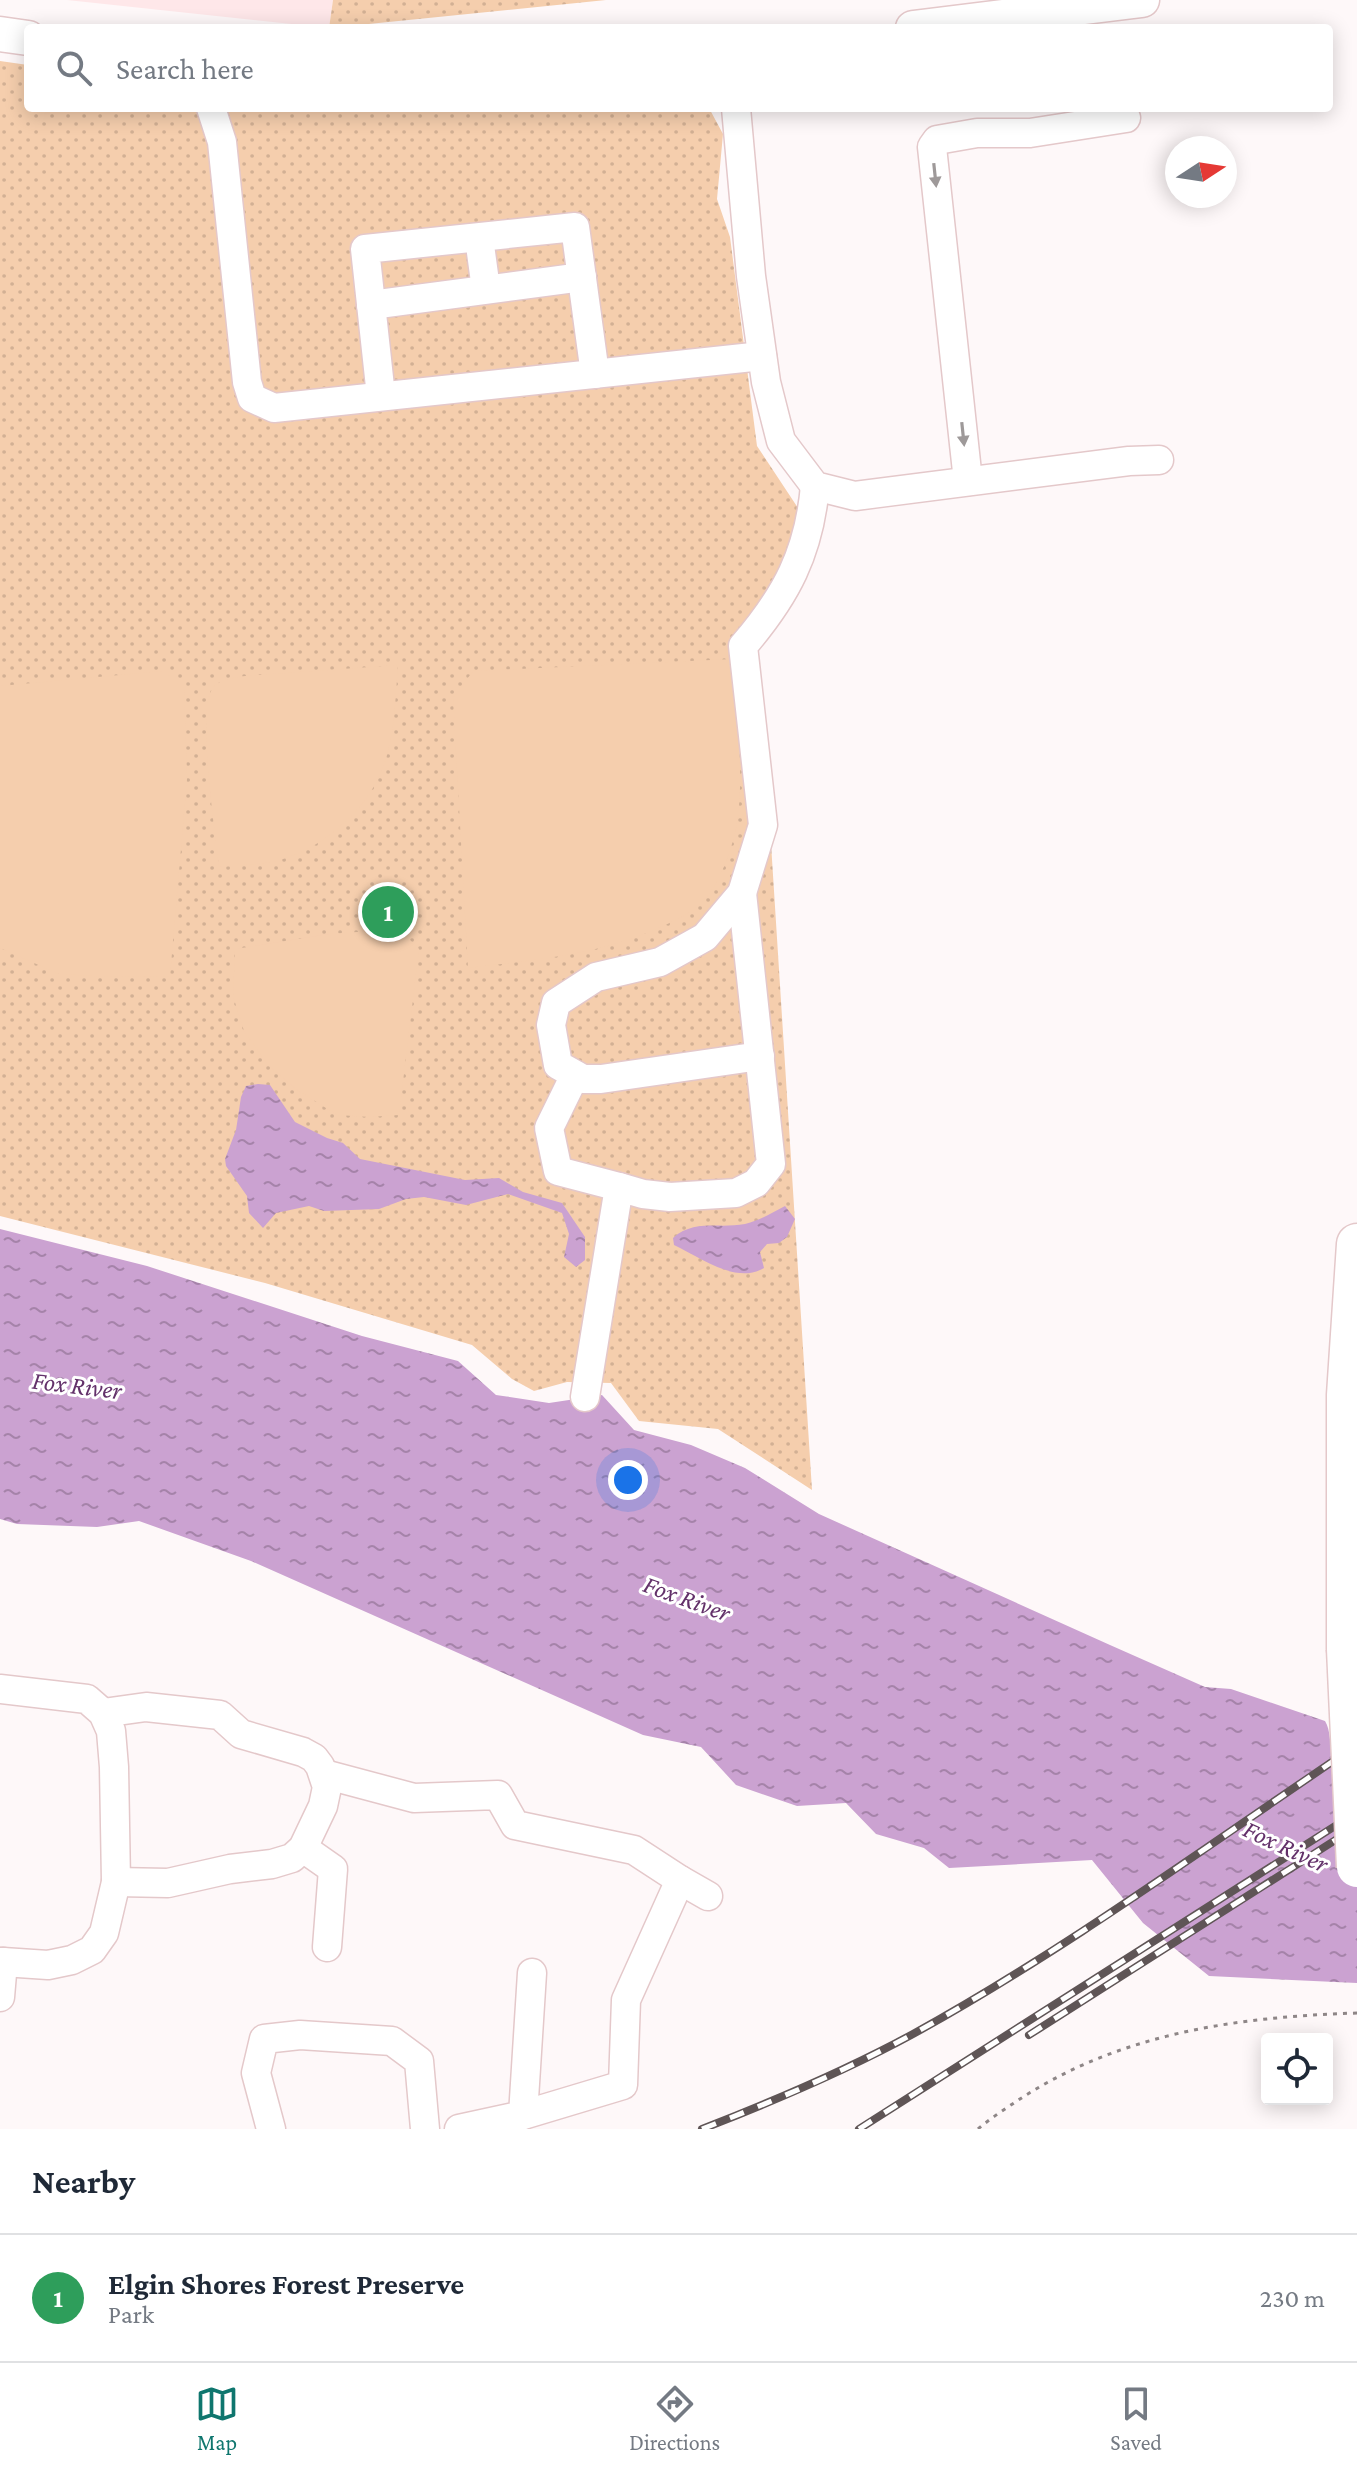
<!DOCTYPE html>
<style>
body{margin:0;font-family:"Crimson Pro",serif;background:#f6f6f7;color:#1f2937}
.controls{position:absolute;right:24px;bottom:24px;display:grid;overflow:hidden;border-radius:8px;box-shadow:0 4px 20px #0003}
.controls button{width:72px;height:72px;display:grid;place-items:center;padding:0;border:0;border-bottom:2px solid #e0e1e3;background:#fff;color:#1f2937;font:40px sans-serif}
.compass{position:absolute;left:1165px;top:136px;width:72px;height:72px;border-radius:50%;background:#fff;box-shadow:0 4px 20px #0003;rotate:78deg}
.you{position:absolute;left:628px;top:1480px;width:28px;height:28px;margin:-20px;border:6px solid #fff;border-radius:50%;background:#1a73e8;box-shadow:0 0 0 12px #1a73e833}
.badge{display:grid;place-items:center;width:52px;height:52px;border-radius:50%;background:#0f766e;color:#fff;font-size:26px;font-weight:700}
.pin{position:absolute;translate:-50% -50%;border:4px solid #fff;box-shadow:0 2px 8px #0006}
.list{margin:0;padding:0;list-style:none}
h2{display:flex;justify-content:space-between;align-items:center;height:104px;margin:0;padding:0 32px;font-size:34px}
h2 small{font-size:26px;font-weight:400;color:#747a83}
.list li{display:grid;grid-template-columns:52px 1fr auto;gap:24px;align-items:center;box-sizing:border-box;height:128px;padding:0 32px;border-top:2px solid #e0e1e3}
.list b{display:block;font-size:30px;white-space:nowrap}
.list p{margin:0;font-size:26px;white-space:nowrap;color:#747a83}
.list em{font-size:26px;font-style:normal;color:#747a83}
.icon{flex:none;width:44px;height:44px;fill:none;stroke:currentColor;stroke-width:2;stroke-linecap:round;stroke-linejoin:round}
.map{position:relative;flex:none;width:1357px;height:2129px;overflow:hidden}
.search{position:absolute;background:#fff;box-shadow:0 4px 20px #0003;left:24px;right:24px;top:24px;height:88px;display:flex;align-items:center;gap:20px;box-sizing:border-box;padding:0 28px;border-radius:8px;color:#747a83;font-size:30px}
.sheet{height:232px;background:#fff}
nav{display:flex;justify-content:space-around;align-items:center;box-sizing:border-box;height:112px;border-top:2px solid #e0e1e3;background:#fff;font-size:22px;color:#747a83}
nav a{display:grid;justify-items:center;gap:4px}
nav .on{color:#0f766e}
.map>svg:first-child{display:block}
.built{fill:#fee7e9}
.grass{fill:url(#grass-dots)}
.garden{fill:#f5cead}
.water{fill:url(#water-ripples)}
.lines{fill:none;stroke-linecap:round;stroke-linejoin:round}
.minor-casing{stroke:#e4c8ca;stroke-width:31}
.major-casing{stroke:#e4c8ca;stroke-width:37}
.highway-casing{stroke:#e4c8ca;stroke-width:43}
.path{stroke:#8e8687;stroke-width:3;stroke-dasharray:4 6;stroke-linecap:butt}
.minor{stroke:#fff;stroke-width:28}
.major{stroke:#fff;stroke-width:34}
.highway{stroke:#fff;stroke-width:40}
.rail-casing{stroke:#5f5556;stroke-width:8}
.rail{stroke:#fff;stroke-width:5;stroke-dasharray:15;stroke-linecap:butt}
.highway-bridge-casing{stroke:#e4c8ca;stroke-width:43;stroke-linecap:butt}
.highway-bridge{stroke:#fff;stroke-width:40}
.oneway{fill:#9e9999}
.labels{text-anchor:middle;stroke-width:6;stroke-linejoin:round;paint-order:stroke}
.water-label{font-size:26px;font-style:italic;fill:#63316a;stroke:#fff}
</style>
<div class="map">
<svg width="1357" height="2129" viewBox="0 0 1357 2129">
<defs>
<pattern id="grass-dots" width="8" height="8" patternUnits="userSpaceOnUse" patternTransform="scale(2)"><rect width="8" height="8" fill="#f5cead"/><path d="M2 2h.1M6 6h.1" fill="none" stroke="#d2b094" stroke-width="1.8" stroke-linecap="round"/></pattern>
<pattern id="water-ripples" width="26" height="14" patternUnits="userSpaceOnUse" patternTransform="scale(2)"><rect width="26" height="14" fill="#cba2d1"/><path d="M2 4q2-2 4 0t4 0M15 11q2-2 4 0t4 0" fill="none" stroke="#a583a9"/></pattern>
</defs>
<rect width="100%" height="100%" fill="#fef8f9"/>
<path class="built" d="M67,0H333L329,28Z"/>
<g class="grass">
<path d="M333,0H606L329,28Z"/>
<path d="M0,61L28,65V108H709L723,134L717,199L730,237L757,446L798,508L790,553L756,607L812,1490L718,1429L639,1421L611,1383L567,1382L534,1391L512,1379L472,1345L265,1283L0,1216Z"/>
</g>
<g class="garden">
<path d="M732,659C736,711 744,765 738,817C734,844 722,880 704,900C692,913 678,919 663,926C598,956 538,959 468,968L453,698L473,671Z"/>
<path d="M398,665C393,730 395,776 344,823C326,840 304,853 280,860C261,865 239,865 219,867C215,833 198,716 211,691C217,679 233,678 245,676Z"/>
<path d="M163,671L184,688L187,779L170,976L109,977L59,974L0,948V686Z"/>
<path d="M399,929L419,949L399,1115L370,1117L337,1115L296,1089L268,1065L244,1031L233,996L235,949L329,934Z"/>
</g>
<g class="water">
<path d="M258,1084L270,1085L295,1122L327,1138L343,1143L360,1159L465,1180L499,1178L523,1192L562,1203L585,1237V1260L576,1267L564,1257L569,1234L562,1213L508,1194L466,1205L424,1197L406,1199L379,1209L324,1211L309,1206L276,1213L263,1228L249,1213L247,1196L226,1166L225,1159L236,1130L241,1097L246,1086Z"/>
<path d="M785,1206L795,1219L787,1237L779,1243L767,1244L760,1252L764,1268C736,1285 700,1257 674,1245L673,1238C694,1219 720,1229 745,1224C761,1220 771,1213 785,1206Z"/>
<path d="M0,1229L147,1266L362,1336L458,1361L496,1395L549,1403L602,1395L634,1430L691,1445L745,1468L819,1514L1110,1645L1205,1687L1231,1689L1325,1721C1331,1731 1329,1743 1333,1755L1357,1767V1983L1209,1976L1143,1923L1092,1860L949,1868L924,1848L876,1834L846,1803L797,1806L736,1785L701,1747L643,1735L251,1561L139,1521L97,1527L17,1524L0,1519Z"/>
</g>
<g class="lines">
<g class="minor-casing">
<g id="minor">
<path d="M211,108L222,142L247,382L252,398L274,408L762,356"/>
<path d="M736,108L751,276L766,382L781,441L815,486L855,496L1129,461L1159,460"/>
<path d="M479,238L486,289"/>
<path d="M371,305L582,277"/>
<path d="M381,396L365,249L575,227L595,374"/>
<path d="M968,481L932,147L937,140L977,133H1030L1126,118"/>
<path d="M760,1056L601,1079H583L558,1065L551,1025L556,1003L596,977L660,962L705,937L742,893L763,825L743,646C786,596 809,553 815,486"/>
<path d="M575,1075L549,1128L558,1171L619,1187"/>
<path d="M585,1397L619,1187L643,1194L670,1197L736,1193L756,1183L771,1164L742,893"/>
<path d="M0,1689L87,1699L103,1713L111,1731L114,1767L116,1882L104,1933L92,1950L72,1960L48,1965L3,1962"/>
<path d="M103,1713L146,1707L220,1715L241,1734L303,1752L314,1758L320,1766L327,1787L323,1806L303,1848L292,1858L272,1864L230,1869L168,1883L116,1882"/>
<path d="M324,1774L414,1798L498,1795L515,1825L634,1850L680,1880L626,2000L623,2085L523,2115"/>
<path d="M303,1848L333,1869L327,1947"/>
<path d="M680,1880L708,1896"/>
<path d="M0,1962H3L0,1997"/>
<path d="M271,2129L256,2073L264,2039L300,2035L392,2041L419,2061L425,2129"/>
<path d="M459,2129L523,2115L532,1973"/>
</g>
</g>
<g class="major-casing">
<g id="major">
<path d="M913,28L1142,0"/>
<path d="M0,34L28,38"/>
</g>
</g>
<g class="highway-casing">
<path id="highway" d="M1347,1649V1395L1357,1244"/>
</g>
<path class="path" d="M978,2129C992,2117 1008,2107 1023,2097C1125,2032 1239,2017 1357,2013"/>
<use href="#minor" class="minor"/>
<use href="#major" class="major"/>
<use href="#highway" class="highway"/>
<g class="rail-casing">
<g id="rail">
<path d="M1029,2035L1337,1839"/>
<path d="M702,2129C774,2101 845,2071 913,2034C1067,1949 1211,1843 1357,1745"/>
<path d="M859,2129L1357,1812"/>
</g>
</g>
<use href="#rail" class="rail"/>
<g class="highway-bridge-casing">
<path id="highway-bridge" d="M1347,1649L1357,1867"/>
</g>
<use href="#highway-bridge" class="highway-bridge"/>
</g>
<defs><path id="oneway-solid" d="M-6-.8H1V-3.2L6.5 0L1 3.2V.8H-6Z" transform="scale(2)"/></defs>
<g class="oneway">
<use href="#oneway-solid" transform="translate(935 175) rotate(84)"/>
<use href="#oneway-solid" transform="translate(963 434) rotate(84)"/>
</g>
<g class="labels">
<g class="water-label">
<text transform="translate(77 1385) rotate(7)" y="9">Fox River</text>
<text transform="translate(687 1598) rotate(20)" y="9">Fox River</text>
<text transform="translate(1286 1846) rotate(25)" y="9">Fox River</text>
</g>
</g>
</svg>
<div class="controls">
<button><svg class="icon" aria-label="locate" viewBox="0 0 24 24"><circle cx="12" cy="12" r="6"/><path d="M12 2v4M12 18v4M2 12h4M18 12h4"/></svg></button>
</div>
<svg class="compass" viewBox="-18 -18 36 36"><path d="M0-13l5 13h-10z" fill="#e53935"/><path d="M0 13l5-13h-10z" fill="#747a83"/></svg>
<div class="you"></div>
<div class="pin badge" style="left:388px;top:912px;background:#2e9e5b">1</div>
<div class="search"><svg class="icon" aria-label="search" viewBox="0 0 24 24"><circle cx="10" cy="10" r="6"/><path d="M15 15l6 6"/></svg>Search here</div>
</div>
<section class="sheet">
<h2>Nearby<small></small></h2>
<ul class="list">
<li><span class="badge" style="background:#2e9e5b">1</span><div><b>Elgin Shores Forest Preserve</b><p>Park</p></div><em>230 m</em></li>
</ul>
</section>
<nav>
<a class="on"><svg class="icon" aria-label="map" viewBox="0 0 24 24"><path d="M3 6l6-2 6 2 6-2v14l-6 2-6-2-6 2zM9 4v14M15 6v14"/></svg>Map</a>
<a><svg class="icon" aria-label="directions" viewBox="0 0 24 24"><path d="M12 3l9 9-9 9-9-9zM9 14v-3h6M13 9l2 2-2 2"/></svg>Directions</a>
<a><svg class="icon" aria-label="saved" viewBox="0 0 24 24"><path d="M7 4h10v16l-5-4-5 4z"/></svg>Saved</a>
</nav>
